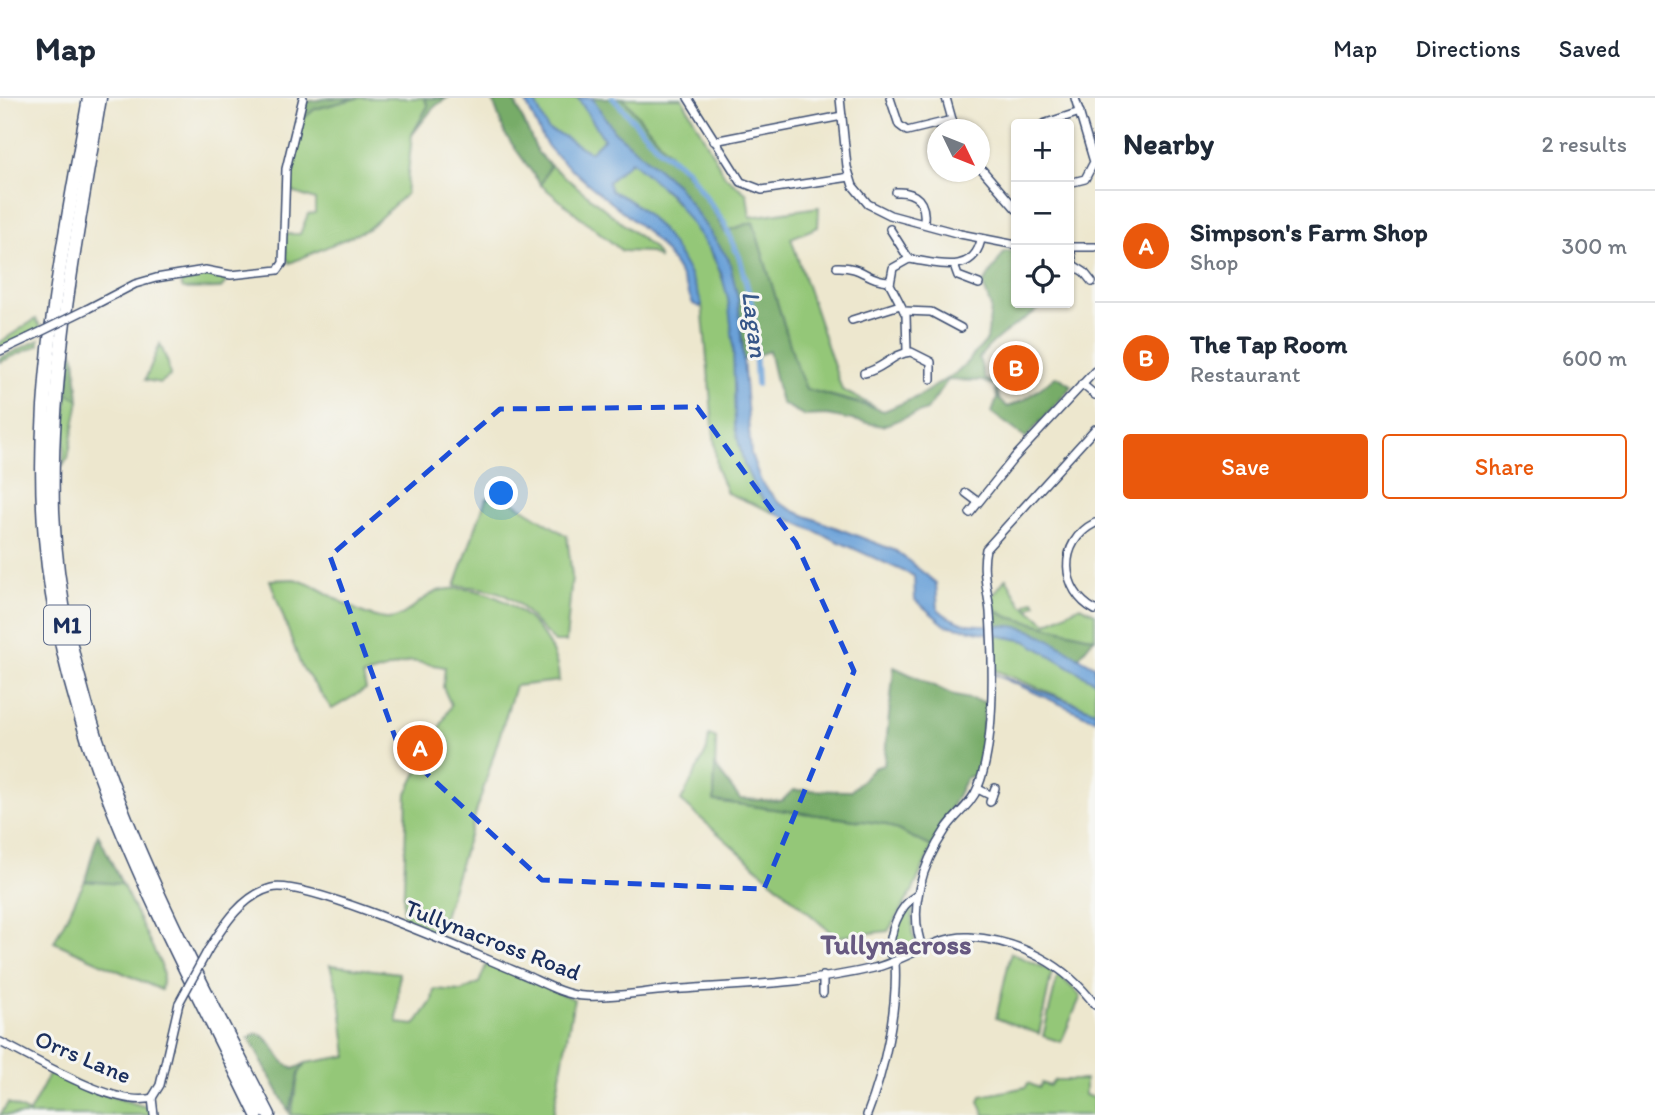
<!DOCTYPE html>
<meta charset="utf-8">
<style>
body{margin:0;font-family:Itim,sans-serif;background:#f2f2f3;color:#1f2937}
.controls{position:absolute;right:21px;top:21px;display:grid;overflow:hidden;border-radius:7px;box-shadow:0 2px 5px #0004}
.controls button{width:63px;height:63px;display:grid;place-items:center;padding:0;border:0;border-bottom:2px solid #e0e1e3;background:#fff;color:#1f2937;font:35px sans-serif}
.compass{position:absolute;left:927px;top:21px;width:63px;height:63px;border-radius:50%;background:#fff;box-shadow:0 2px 5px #0004;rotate:133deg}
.you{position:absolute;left:502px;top:396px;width:24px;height:24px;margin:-18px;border:5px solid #fff;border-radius:50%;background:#1a73e8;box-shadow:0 0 0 10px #1a73e833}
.badge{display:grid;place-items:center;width:46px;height:46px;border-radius:50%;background:#ea580c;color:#fff;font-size:23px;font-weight:700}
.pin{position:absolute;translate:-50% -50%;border:4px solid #fff;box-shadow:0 2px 7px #0006}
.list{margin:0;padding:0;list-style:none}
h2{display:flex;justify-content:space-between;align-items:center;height:91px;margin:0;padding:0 28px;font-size:30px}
h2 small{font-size:23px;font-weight:400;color:#747a83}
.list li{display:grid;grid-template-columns:46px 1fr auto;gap:21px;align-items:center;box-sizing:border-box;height:112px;padding:0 28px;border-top:2px solid #e0e1e3}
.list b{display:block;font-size:26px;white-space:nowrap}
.list p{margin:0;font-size:23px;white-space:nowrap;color:#747a83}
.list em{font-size:23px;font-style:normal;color:#747a83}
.actions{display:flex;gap:14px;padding:21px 28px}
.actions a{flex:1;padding:16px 0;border:2px solid #ea580c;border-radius:7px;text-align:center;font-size:24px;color:#ea580c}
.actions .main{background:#ea580c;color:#fff}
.icon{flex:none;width:38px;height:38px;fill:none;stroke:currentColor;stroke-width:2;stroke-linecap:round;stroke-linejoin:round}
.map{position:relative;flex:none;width:1095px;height:1017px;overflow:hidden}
header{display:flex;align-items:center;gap:42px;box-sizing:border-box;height:98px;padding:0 35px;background:#fff;border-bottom:2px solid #e0e1e3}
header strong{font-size:33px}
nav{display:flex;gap:38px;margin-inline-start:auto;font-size:24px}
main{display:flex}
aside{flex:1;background:#fff}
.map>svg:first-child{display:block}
.green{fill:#94c778;stroke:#587b6b;stroke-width:2}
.forest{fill:#77ac68;stroke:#496e63;stroke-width:2}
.water{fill:#6ba1d8;stroke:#43689b;stroke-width:2}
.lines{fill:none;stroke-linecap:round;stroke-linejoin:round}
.canal{stroke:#6ba1d8;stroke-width:6}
.minor-casing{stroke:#3a4b6f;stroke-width:10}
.motorway-casing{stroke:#3a4b6f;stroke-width:15}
.minor{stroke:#fff;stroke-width:7}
.motorway{stroke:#fff;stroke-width:12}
.minor-bridge-casing{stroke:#3a4b6f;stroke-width:10;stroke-linecap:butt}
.minor-bridge{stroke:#fff;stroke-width:7}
.marked{fill:none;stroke:#1d4ed8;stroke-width:5;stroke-dasharray:14 9;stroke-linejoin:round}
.labels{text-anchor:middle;stroke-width:6;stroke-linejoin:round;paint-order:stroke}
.shield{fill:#f6f6f2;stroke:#5d6b8a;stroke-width:2}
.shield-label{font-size:23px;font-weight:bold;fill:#1b2f5e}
.street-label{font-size:24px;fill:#1b2f5e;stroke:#f6f6f2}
.water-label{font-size:26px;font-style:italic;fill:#375789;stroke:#f6f6f2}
.quarter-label{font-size:28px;font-weight:bold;fill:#675981;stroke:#f6f6f2}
</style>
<header>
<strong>Map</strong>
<nav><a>Map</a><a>Directions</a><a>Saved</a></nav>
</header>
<main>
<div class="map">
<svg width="1095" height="1017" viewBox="0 0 1095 1017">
<rect width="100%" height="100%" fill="#f6f6f2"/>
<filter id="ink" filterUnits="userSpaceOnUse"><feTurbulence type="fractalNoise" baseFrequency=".0143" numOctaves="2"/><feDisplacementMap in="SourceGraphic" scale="14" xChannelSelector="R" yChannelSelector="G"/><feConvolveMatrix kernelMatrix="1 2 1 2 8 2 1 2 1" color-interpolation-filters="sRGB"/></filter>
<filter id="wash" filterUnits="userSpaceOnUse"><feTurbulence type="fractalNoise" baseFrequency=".00686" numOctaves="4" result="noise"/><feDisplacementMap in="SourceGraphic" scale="28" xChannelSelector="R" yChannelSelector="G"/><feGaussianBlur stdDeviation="1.57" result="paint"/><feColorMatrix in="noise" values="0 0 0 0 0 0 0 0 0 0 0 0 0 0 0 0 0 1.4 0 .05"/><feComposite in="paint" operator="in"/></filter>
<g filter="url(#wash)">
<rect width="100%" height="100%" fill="#ede7ce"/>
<g class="green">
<path d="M357,0H424L428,8L412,37L406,96L368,131L290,165L286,159L285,136H300L308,116L315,115V102L287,92L299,24L315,11Z"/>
<path d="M532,0H578L604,41L590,54C573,46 567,37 548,32Z"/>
<path d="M623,0H682L725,78L747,96L750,119L819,109L818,129L791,140L842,292L875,309L806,291L796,267L753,124L724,134L707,101Z"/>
<path d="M631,63C673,94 717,148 728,200C744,278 716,349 775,415L727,395L717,371L702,206C687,163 655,110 611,93L608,84Z"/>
<path d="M550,67L653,150L660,161L649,154L622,153L541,87Z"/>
<path d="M203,176L230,179L221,190L183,191L179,181Z"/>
<path d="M36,221L42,231L0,251V244Z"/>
<path d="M39,242V247L0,264V260Z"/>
<path d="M160,246L168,265L170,278L160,285L145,282Z"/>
<path d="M67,295L79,302L68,360L63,367Z"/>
<path d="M499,395L567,438L572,478L566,544H555C514,506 519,490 455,488L486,401Z"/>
<path d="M1006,480L1021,506L1028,511L1026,506L1034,502L1036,506L1028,511L1047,525L1080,508L1095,515V540L1008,519L993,511L991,500Z"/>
<path d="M294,481C327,489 351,517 386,521C405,523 422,496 442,492C494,481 558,529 559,583L515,588L438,838L406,825L403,817L407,695L451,607L443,589L445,569L411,563L363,578L366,591L332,611L301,568L270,482Z"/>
<path d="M995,537L1026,543L1095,584V613L995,572Z"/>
<path d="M709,637L716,640L714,703L885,726L932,749L913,792L888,833L836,839L681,703L707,652Z"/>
<path d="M85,783L122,786L161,867L163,877L161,892L54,844Z"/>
<path d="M913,803L912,834L917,848L893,861L894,832Z"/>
<path d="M1011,855L1052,873L1039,936L996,920Z"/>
<path d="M487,865L574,901L553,1017H291L299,975L306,965L347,958L340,901L330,867L399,875L397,925L415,927L432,903L434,891L461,893L479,885Z"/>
<path d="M1060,878L1081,898L1061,944L1043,938L1057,880Z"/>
<path d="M51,973L100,995L153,1011L152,1017H0L8,1005L29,1015Z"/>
<path d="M1055,982H1085V997L1094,1000L1093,1017H985L979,1004L981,998L1026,989L1028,985L1039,990L1042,985L1049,988Z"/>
</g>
<g class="forest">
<path d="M330,0H357L315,11L299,24L305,4Z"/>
<path d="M424,0H447L434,9L412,37L428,8Z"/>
<path d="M492,0H513L538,55L550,67L541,87L505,36Z"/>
<path d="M592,0H623L707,101L724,134L753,124L796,267L806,291L884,313L917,299L959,273L987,242L991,210L983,186L1005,153L1016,154V205H1047C1021,225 999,234 979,260L985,281L991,284L1005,273L1010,279L998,292L999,301L1008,309L1024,302L1057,278L1072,288L1026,340L992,315L997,300L995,288L982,283L948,282L927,312L882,328L827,317L805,318L781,305L769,253L743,262V245L728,162L677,87L614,33Z"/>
<path d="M72,253L75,259L79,302L67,295Z"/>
<path d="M993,511L1008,519L1094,540L1078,560L1033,533L993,530Z"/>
<path d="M894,569L955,598L985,604L978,676L966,680L932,749L885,726L714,703L715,668L740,701L782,703L793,692L851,693L874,670L884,667Z"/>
<path d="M98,736L122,786L85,783Z"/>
<path d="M254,936C274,935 274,963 294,971L306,965L299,975L289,1014L249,940Z"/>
</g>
<g class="water">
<path d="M524,0H533L548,32C567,37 573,46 590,54L604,41L578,0H592L614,33L677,87L729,162L738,201L751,356L761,384L778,404L796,414L896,453L936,485L938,511C966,538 1000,520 1032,533C1054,541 1074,558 1095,568V584L1026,543L945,527L915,502L914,478L775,415L757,394L744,367L735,329L733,243L728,201L721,175L712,155L671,97L631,63L608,84L611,93C655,110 687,163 702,206L700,209L693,206C668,135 627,122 576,75C566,66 552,56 545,44C537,31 531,14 524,0Z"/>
<path d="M994,576L1095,613V622Z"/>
</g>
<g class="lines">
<path class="canal" d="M613,0L660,52L686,71L724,125L740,161L753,212L757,286"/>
</g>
</g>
<g filter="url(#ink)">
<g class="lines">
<g class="minor-casing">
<g id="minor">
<path d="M688,0L741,84L762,92L850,79"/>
<path d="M840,0L847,69L853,88L868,106L890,117L960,136L1016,147"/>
<path d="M890,0L899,27L907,33L952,22"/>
<path d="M946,0L955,32"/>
<path d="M1043,26L1080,14"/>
<path d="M714,43L842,18"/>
<path d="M979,68L1016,111"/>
<path d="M1069,85L1085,81L1094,64L1075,0"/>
<path d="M896,94C917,93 926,104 924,125"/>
<path d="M890,131L909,161"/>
<path d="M1069,149H1095"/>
<path d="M1070,149L1073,167L1084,174L1092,184"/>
<path d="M954,167L958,178L979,186"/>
<path d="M837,169C863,168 866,182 889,183"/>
<path d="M87,211L135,186L156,180L205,172L231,177L278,172L283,165L286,71L303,0"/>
<path d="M904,213L931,214L961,230"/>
<path d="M852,222L900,207"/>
<path d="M0,253L28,240"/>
<path d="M907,253L906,217L890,186L893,170L909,161C937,165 973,178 981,142"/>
<path d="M864,275C882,272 893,255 911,254L931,264V281"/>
<path d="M1082,286L1095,297"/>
<path d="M966,395L978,404"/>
<path d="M970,415L1014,360L1095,273"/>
<path d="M1095,425C1057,444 1060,493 1095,512"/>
<path d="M978,691L992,698"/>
<path d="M990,704L995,690"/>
<path d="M208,852C224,827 242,798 271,790C306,780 482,860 525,877C543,885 564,897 584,898C612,900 641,894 669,892C736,887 808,886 874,870C905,863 937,837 969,839C1019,842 1066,867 1095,907"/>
<path d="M923,852C907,811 922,767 946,731C955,717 972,706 978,689C996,645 993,563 990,514C988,492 981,473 986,451L1095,331"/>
<path d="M890,856C889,836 898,808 917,797"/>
<path d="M823,878V895"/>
<path d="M0,944C34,960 116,1011 152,1000"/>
<path d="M152,1000L160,987L179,905"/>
<path d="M152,1000L154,1017"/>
<path d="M867,1017C884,974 898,911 895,864"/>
</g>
</g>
<g class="motorway-casing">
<g id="motorway">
<path d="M89,0C64,144 32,293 45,440C63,652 166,829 257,1017"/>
<path d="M100,0C77,137 49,274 53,413C61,628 173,830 269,1017"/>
</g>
</g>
<use href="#minor" class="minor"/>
<use href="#motorway" class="motorway"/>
<g class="minor-bridge-casing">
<g id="minor-bridge">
<path d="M28,240L87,211"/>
<path d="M179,905L208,852"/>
</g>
</g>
<use href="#minor-bridge" class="minor-bridge"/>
</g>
</g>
<path class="marked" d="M697,309L796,445L854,573L764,791L542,782L399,650L330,458L500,311Z"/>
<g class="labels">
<rect class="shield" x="44" y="507.5" width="46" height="39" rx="5"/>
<g class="shield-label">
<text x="67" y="535">M1</text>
</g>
<g class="street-label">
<text transform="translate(493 842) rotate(21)" y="8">Tullynacross Road</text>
<text transform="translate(83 959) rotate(23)" y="8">Orrs Lane</text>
</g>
<g class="water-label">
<text transform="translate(755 226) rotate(83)" y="9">Lagan</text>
</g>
<g class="quarter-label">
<text x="896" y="856">Tullynacross</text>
</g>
</g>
</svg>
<div class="controls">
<button>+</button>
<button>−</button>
<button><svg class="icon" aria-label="locate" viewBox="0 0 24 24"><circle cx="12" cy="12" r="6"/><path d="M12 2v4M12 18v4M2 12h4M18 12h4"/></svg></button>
</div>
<svg class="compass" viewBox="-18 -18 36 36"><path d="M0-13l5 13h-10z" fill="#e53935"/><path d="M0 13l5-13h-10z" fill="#747a83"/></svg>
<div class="you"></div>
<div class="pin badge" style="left:420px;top:650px">A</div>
<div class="pin badge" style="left:1016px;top:270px">B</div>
</div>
<aside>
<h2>Nearby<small>2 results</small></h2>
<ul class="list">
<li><span class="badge">A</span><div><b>Simpson's Farm Shop</b><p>Shop</p></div><em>300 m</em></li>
<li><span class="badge">B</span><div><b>The Tap Room</b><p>Restaurant</p></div><em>600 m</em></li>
</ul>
<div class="actions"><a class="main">Save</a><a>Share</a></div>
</aside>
</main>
